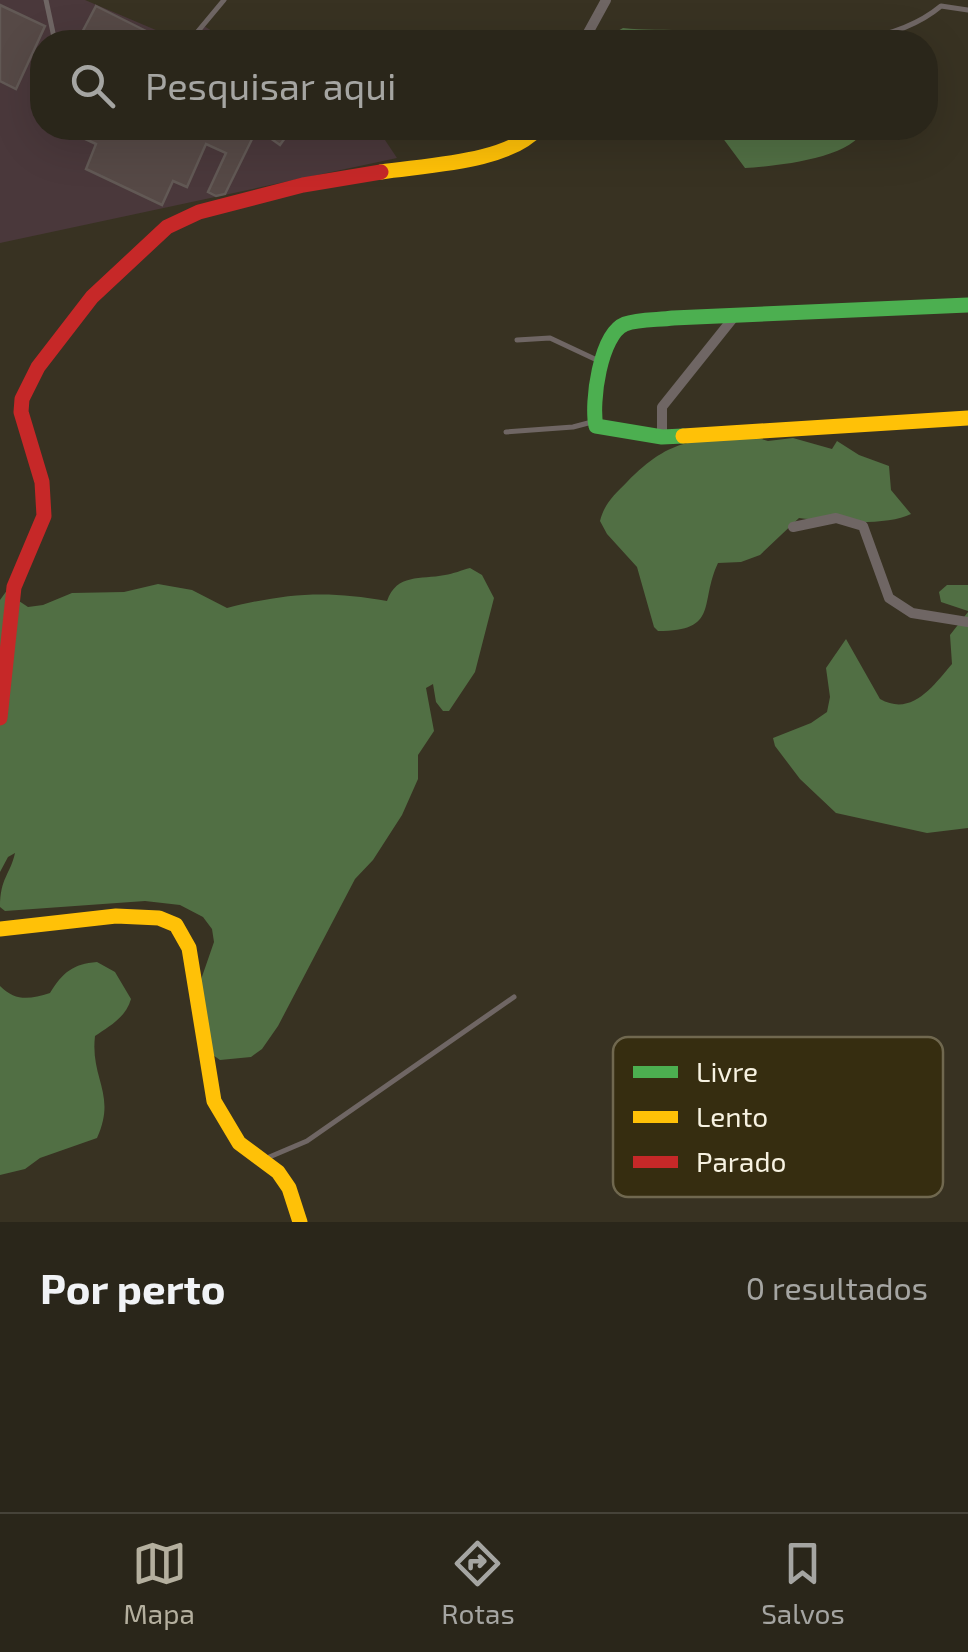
<!DOCTYPE html>
<html lang="pt">
<style>
body{margin:0;font-family:"Exo 2",sans-serif;background:#322e23;color:#f1f3f6}
.list{margin:0;padding:0;list-style:none}
h2{display:flex;justify-content:space-between;align-items:center;height:130px;margin:0;padding:0 40px;font-size:42px}
h2 small{font-size:32px;font-weight:400;color:#a5a5a2}
.icon{flex:none;width:55px;height:55px;fill:none;stroke:currentColor;stroke-width:2;stroke-linecap:round;stroke-linejoin:round}
.map{position:relative;flex:none;width:968px;height:1222px;overflow:hidden}
.search{position:absolute;background:#2a261a;box-shadow:0 10px 40px #0002;left:30px;right:30px;top:30px;height:110px;display:flex;align-items:center;gap:25px;box-sizing:border-box;padding:0 35px;border-radius:40px;color:#a5a5a2;font-size:38px}
.sheet{height:290px;background:#2a261a}
nav{display:flex;justify-content:space-around;align-items:center;box-sizing:border-box;height:140px;border-top:2px solid #464339;background:#2a261a;font-size:28px;color:#a5a5a2}
nav a{display:grid;justify-items:center;gap:5px}
nav .on{color:#b4af9e}
.map>svg:first-child{display:block}
.industrial{fill:#4a383b}
.forest{fill:#516f44}
.building{fill:#564946;stroke:#625955;stroke-width:2.5}
.lines{fill:none;stroke-linecap:round;stroke-linejoin:round}
.lane{stroke:#6f6664;stroke-width:5}
.street{stroke:#6f6664;stroke-width:10}
.fast{stroke:#4caf50;stroke-width:15}
.slow{stroke:#ffc107;stroke-width:15}
.jam{stroke:#c62828;stroke-width:15}
.key{fill:#362d10;stroke:#70684f;stroke-width:2.5}
.key-label{font-size:28px;fill:#f7f2e1}
</style>
<div class="map">
<svg width="968" height="1222" viewBox="0 0 968 1222">
<rect width="100%" height="100%" fill="#383222"/>
<path class="industrial" d="M0,0H85L170,36H191L201,24L229,42H42V128H377L397,158L0,243Z"/>
<g class="forest">
<path d="M623,28C662,33 721,24 754,42H598Z"/>
<path d="M709,128H865C852,159 776,166 745,168L722,137Z"/>
<path d="M758,438L768,441L793,438L832,449L837,441L859,455L889,466L891,490L911,514C886,527 827,521 799,518L760,555L741,562L718,563C699,603 720,631 658,631L654,627L637,567L607,534L600,521C604,504 615,494 627,482C672,436 697,439 758,438Z"/>
<path d="M470,568L482,575L494,598L475,672L449,711H443L436,702L433,684L426,688L434,731L418,755V779L402,815L373,860L355,879L278,1026L262,1049L251,1057L220,1060L210,1053L196,994L214,942L212,929L203,917L180,905L145,901L5,911L0,907C0,878 10,875 15,853L8,857L0,872V600L13,582L19,601L28,607L43,605L72,593L124,592L158,584L192,590L227,608C286,593 327,590 387,601C397,573 420,580 445,575C453,574 462,570 470,568Z"/>
<path d="M947,585H968V611L941,602L939,592Z"/>
<path d="M968,612V828L927,833L836,813L800,779L775,746L773,738L811,723L827,712L830,697L826,668L846,639L880,699C912,717 933,686 952,664L950,635Z"/>
<path d="M97,962L115,972L131,999C126,1017 110,1026 95,1036C90,1079 117,1094 97,1138L40,1158L25,1169L0,1175V986C16,1002 30,999 50,993C63,972 73,964 97,962Z"/>
</g>
<g class="building">
<path d="M0,5L45,26L16,89L0,81Z"/>
<path d="M96,6L168,42H77Z"/>
<path d="M62,128H197L202,130L204,128H249L256,131L225,194L216,196L208,192L226,153L206,144L187,187L173,181L162,205L86,169L96,144Z"/>
<path d="M256,128H292L280,145Z"/>
</g>
<g class="lines">
<g class="lane">
<path d="M46,0L55,42"/>
<path d="M189,42L224,0"/>
<path d="M827,42C837,39 847,42 858,40C889,35 917,26 941,6L968,10"/>
<path d="M517,340L550,338L599,361"/>
<path d="M506,432L573,427L592,422"/>
<path d="M267,1158L307,1141L514,997"/>
</g>
<g class="street">
<path d="M583,42L606,0"/>
<path d="M662,437V407L734,317"/>
<path d="M793,527L836,518L863,526L889,598L912,613L968,622"/>
</g>
<path class="fast" d="M683,436L662,437L596,426C591,403 600,334 625,324C638,319 659,320 673,318L968,305"/>
<g class="slow">
<path d="M381,172C426,165 508,163 538,128"/>
<path d="M683,436L968,418"/>
<path d="M0,929L116,916L159,918L176,925L189,948L214,1101L239,1143L278,1172L289,1188L300,1222"/>
</g>
<path class="jam" d="M0,718L14,587L44,516L42,482L21,412L22,399L38,367L92,297L167,227L199,212L303,185L381,172"/>
</g>
<rect x="613" y="1037" width="330" height="160" rx="15" class="key"/>
<rect x="633" y="1066" width="45" height="12" fill="#4caf50"/>
<rect x="633" y="1111" width="45" height="12" fill="#ffc107"/>
<rect x="633" y="1156" width="45" height="12" fill="#c62828"/>
<g class="key-label">
<text x="696" y="1082">Livre</text>
<text x="696" y="1127">Lento</text>
<text x="696" y="1172">Parado</text>
</g>
</svg>
<div class="search"><svg class="icon" aria-label="search" viewBox="0 0 24 24"><circle cx="10" cy="10" r="6"/><path d="M15 15l6 6"/></svg>Pesquisar aqui</div>
</div>
<section class="sheet">
<h2>Por perto<small>0 resultados</small></h2>
<ul class="list">
</ul>
</section>
<nav>
<a class="on"><svg class="icon" aria-label="map" viewBox="0 0 24 24"><path d="M3 6l6-2 6 2 6-2v14l-6 2-6-2-6 2zM9 4v14M15 6v14"/></svg>Mapa</a>
<a><svg class="icon" aria-label="directions" viewBox="0 0 24 24"><path d="M12 3l9 9-9 9-9-9zM9 14v-3h6M13 9l2 2-2 2"/></svg>Rotas</a>
<a><svg class="icon" aria-label="saved" viewBox="0 0 24 24"><path d="M7 4h10v16l-5-4-5 4z"/></svg>Salvos</a>
</nav>
